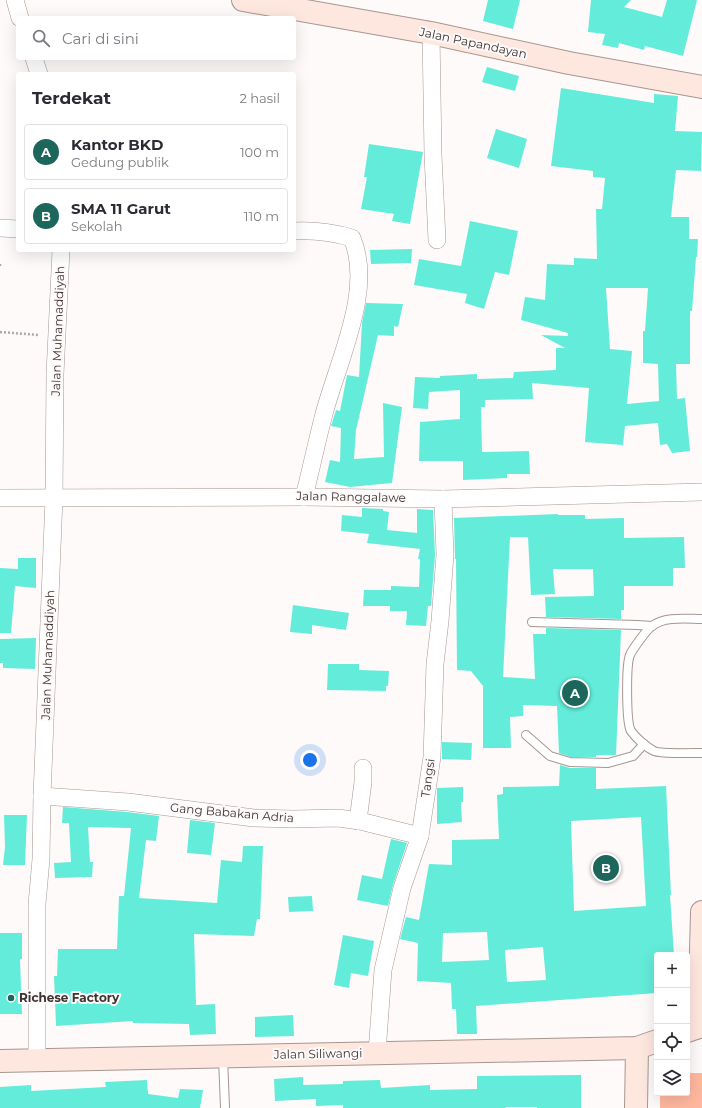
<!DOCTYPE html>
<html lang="id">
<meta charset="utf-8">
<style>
body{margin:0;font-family:Montserrat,sans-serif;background:#f7f7f7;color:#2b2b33}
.controls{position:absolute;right:12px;bottom:12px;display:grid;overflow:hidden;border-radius:4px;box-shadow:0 4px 16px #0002}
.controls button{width:36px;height:36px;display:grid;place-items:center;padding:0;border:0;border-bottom:1px solid #e1e1e2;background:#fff;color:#2b2b33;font:20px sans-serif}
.you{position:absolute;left:310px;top:760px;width:14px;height:14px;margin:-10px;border:3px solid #fff;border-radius:50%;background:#1a73e8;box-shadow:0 0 0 6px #1a73e833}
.badge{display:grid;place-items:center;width:26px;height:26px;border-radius:50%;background:#1d665c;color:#fff;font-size:13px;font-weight:700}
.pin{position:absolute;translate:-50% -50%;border:2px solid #fff;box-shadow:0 1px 4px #0006}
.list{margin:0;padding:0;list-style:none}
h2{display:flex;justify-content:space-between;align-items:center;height:52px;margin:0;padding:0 16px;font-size:17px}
h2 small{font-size:13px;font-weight:400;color:#7c7c81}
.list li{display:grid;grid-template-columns:26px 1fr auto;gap:12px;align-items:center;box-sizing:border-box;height:56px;margin:0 8px 8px;padding:0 8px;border:1px solid #e1e1e2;border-radius:4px}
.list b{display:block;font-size:15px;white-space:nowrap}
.list p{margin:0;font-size:13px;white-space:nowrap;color:#7c7c81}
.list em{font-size:13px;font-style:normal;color:#7c7c81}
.icon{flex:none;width:22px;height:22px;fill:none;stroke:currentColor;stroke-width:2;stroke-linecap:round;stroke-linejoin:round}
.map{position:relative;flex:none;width:702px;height:1108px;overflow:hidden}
.search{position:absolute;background:#fff;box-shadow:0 4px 16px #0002;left:16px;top:16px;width:280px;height:44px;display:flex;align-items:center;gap:10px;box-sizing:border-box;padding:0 14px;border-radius:4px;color:#7c7c81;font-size:15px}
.panel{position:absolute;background:#fff;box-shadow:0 4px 16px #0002;left:16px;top:72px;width:280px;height:180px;border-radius:4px}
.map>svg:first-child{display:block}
.green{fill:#ffb89e}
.building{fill:#63ecd9;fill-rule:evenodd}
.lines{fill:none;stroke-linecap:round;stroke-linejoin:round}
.lane-casing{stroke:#a79690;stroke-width:10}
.street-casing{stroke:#a79690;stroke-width:18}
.secondary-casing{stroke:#a79690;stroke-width:24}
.path{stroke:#ada8a6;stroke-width:2.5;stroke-dasharray:2 2;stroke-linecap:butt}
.lane{stroke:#fff;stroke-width:8}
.street{stroke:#fff;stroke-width:17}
.secondary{stroke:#fee7df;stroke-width:22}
.poi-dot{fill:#1d665c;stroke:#fefaf9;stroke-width:1.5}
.labels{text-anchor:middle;stroke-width:4;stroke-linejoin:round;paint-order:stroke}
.street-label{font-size:12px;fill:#3c3432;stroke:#fefaf9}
.poi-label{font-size:12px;font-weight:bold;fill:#3c3432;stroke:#fefaf9;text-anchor:start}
</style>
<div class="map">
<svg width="702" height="1108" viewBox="0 0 702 1108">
<rect width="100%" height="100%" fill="#fefaf9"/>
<path class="green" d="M687,1073H702V1108H660V1093H687Z"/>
<g class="building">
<path d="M488,0H520L513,29L483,21Z"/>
<path d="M591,0H631L624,7L662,17L667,0H697L683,56L645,46L644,50L619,43L618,48L602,45L605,34L588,32Z"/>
<path d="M487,67L519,76L515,91L482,82Z"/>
<path d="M561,88L654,103V94L678,96L675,131L702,132L701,171L676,170L671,217H689V239H698L697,257H696L692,311H690V364H676L677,399L685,398L690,451L672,453L667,444L660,445L658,423L625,426L623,445L585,442L589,388L532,383L533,399L485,400V407H481L482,452L529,451L530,474H507V478L463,480V461H419L420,422L460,419V390L429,392L428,409L413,408L415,377L440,378V376L477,374V379L513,378L514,372L556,370V348H565L541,335L568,336V333L521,320L525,297L545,300L547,264L574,265V258L597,259L596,209H602L605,178L593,177V171L551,166ZM606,288H648L645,331H643V363L658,364L659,401L627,404L632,351L610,349Z"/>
<path d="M496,129L527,139L519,168L487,158Z"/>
<path d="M369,144L423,152L410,224L392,221L394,214L361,209L367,177H364Z"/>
<path d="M470,221L518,231L509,275L495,272L484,309L465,303L467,294L414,285L419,259L461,266Z"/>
<path d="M412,249L411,263L371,264L370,250Z"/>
<path d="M366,303L403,304L398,327L394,326V336L378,335L356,430L354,459L384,457L383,403L402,407L392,483L350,487L325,482L330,460L340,462L341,428L331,426L336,410L340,411L347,375L359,377L362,323Z"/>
<path d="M362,508L383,509V511L389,512L387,530L417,533V509L433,510L435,555L431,606H428L426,626L406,625L407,611H390V606H363L364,590H391V586L419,587L420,559H418L420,549L367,543L369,534L341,531L342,515L362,517Z"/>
<path d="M558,514V515H585V519L624,518V538L684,537L685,568H673V586H624V610H621V619L546,617L545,597L594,596L593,569H553L555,594L531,595L528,537H510L503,677L535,679L533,634H546V628L621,630L616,755H596V757H571L559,753L557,706L523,705V716L510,717L511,748H483V686L471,671L457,670L456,559H455L454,518Z"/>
<path d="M18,558H36V588L15,586L11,633H0V568L18,569Z"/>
<path d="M293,605L349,613L346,630L312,625V634L290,632Z"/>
<path d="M36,638L35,669L3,668V663H0V639Z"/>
<path d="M328,664H359V670L389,671L388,686H386V691L327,690Z"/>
<path d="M442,742L472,743L471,760L442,759Z"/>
<path d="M560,765L570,768H596V789L666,786L671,895H670L674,955H657V993L476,1006L477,1034H457L456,1009H452L451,983L417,981L418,943L400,939L406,917L419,920L429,864L452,865V840L499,839L497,795L503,794V787L559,786ZM641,817L646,906L574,911L571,821ZM487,932L489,960L442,962L443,933ZM543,947L546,980L507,982L505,950Z"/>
<path d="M463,787V802H461L462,822L437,824V788Z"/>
<path d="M63,807L127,812L159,816L156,841L146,840L139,898L217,903L221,860L242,862L243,846H263L260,919H257L254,936L194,934L196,1005L215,1004L216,1034L190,1035L189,1024L133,1023V1021L56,1026L54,976H57L58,949H117L119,896H124L131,828L88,827L90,862H93L92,877L55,878L54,863L71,862L69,823H62Z"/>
<path d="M4,815H27L25,865H3L5,847Z"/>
<path d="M190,820L215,823L211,855L187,853Z"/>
<path d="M391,839L407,843L393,885L388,906L357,900L362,875L382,879Z"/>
<path d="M312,896L313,911L289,912L288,897Z"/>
<path d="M0,933H22V959H20L22,1014H0Z"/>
<path d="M343,935L374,941L368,976L351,973L349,988L334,985Z"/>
<path d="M293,1015L294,1036L255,1037V1017Z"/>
<path d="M581,1075V1108H537V1107H506V1108H343V1105L316,1106V1099L275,1101L274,1079L303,1077V1085L343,1084V1081L380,1080L381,1088L430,1085V1090L477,1089V1076Z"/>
<path d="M147,1080L148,1094L178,1098L180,1089L203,1090L200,1108H0V1087L31,1085V1091L106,1087L105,1082Z"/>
</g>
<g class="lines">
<g class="lane-casing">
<g id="lane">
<path d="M702,619C687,619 665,616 652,626C647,629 632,650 630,655C626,664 626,723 631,731C636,738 646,747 654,751C660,754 693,753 702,753"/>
<path d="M532,622L637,625L652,626"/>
<path d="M526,735L550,756L570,762L608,763L633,756L644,744"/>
<path d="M223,1057L225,1108"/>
</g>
</g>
<g class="street-casing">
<g id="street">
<path d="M15,0L20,18"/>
<path d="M431,33L433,155L437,240"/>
<path d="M34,58L39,74"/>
<path d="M0,228L18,229"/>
<path d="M294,231C314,230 332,232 352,238C374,290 338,361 324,414C317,441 311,469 304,497"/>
<path d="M0,498L304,497L443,499L702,492"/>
<path d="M42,796L128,802L254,818L293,819L338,818L360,821L420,836"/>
<path d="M358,821L363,782V768"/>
<path d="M377,1053L383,970L402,888L420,836L432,757L435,664L440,621L445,555L443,499"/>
<path d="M37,1060V904L41,859L42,796L54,498L55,374L61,250"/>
</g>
</g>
<g class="secondary-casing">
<g id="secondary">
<path d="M243,0L431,33L569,63L702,87"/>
<path d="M687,1031L699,1027L702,912"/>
<path d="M0,1061L637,1048L657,1041"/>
<path d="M636,1108L637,1048"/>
</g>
</g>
<g class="path">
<path d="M0,264V267"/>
<path d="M0,332L39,335"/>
</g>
<use href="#lane" class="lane"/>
<use href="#street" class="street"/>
<use href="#secondary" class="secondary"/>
</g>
<circle class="poi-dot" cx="11" cy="998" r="4"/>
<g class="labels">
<g class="street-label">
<text transform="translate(473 43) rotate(12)" y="4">Jalan Papandayan</text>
<text transform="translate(58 331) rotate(-88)" y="4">Jalan Muhamaddiyah</text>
<text transform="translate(351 497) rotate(1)" y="4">Jalan Ranggalawe</text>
<text transform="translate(48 655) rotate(-88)" y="4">Jalan Muhamaddiyah</text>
<text transform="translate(428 778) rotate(-82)" y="4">Tangsi</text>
<text transform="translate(232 813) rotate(5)" y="4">Gang Babakan Adria</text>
<text transform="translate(318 1054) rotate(-1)" y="4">Jalan Siliwangi</text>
</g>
<g class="poi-label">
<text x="19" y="1002">Richese Factory</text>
</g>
</g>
</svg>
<div class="controls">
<button>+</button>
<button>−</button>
<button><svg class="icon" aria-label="locate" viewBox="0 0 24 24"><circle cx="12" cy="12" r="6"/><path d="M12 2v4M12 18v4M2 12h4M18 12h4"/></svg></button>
<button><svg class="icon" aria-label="layers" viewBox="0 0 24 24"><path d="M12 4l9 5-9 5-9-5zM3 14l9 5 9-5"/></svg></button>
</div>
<div class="you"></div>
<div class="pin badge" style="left:575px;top:693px">A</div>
<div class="pin badge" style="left:606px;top:868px">B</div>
<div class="search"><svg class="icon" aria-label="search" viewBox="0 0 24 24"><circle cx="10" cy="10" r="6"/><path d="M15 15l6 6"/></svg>Cari di sini</div>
<section class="panel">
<h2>Terdekat<small>2 hasil</small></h2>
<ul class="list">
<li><span class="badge">A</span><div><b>Kantor BKD</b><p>Gedung publik</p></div><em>100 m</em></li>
<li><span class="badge">B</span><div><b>SMA 11 Garut</b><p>Sekolah</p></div><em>110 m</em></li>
</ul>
</section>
</div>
